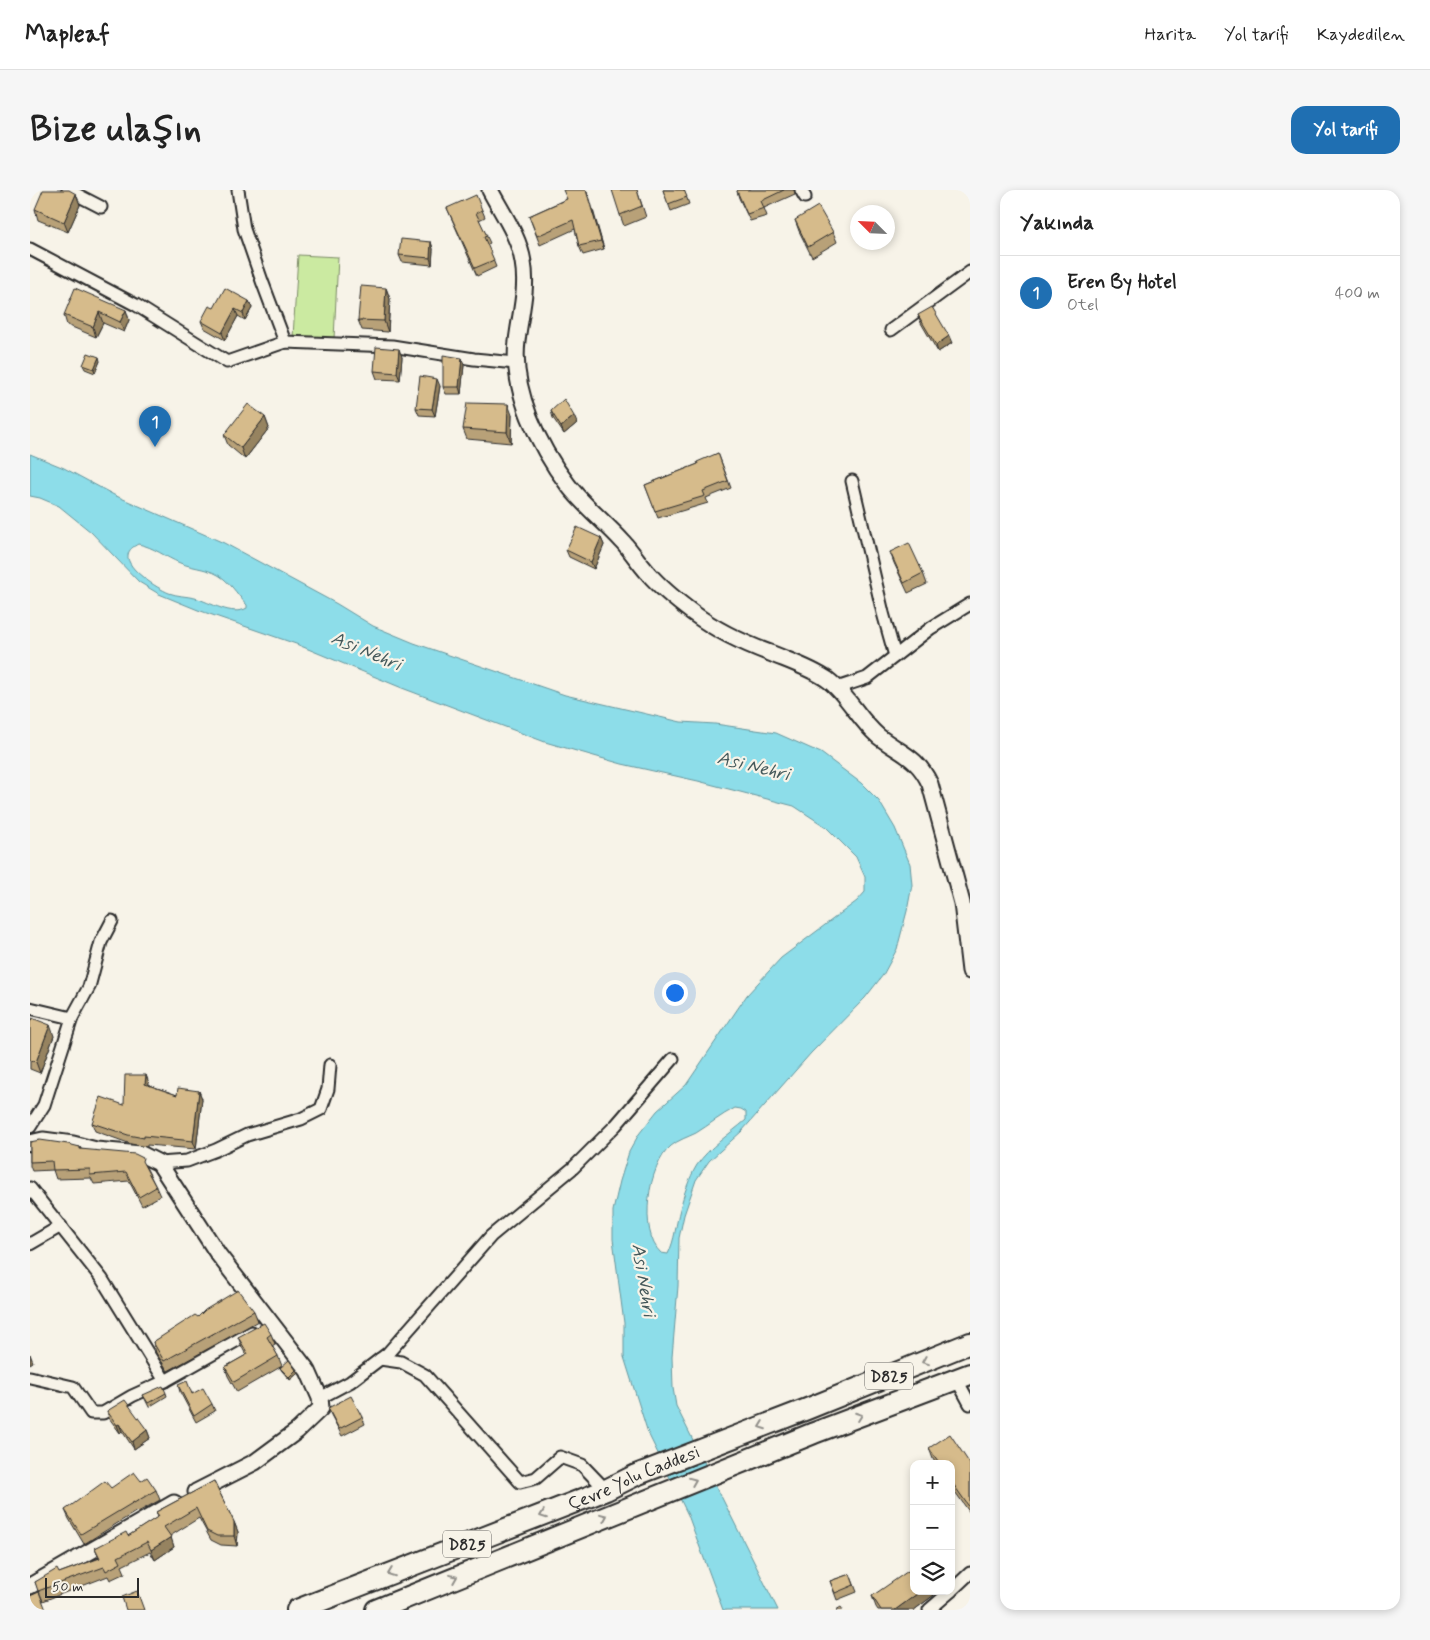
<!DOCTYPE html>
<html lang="tr">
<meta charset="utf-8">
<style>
body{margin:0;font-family:Mynerve,sans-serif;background:#f6f6f6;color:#222}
.controls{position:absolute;right:15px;bottom:15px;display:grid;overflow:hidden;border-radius:10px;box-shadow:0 2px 8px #0003}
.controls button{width:45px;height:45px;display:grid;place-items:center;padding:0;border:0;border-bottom:1px solid #e0e0e0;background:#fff;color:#222;font:25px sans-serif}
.compass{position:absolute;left:820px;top:15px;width:45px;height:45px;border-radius:50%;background:#fff;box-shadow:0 2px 8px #0003;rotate:294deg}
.scale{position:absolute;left:15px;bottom:12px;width:94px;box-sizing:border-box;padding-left:5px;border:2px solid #2b2b2b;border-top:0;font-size:14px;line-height:18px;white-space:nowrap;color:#2b2b2b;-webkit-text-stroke:4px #f7f3e8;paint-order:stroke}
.you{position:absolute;left:644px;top:802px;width:18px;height:18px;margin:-12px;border:4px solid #fff;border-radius:50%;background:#1a73e8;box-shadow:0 0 0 8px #1a73e833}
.badge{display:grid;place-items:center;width:32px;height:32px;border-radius:50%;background:#1f6fb2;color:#fff;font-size:16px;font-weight:700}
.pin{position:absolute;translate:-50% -41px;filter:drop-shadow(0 1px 2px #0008)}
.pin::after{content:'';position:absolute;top:26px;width:18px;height:15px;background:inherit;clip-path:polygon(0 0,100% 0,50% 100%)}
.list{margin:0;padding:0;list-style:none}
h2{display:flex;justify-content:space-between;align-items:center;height:65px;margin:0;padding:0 20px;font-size:21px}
h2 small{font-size:16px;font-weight:400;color:#767676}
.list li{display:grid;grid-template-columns:32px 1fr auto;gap:15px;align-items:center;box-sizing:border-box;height:75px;padding:0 20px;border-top:1px solid #e0e0e0}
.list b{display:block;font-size:19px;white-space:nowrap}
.list p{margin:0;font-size:16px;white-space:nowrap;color:#767676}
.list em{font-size:16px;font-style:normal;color:#767676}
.icon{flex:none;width:28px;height:28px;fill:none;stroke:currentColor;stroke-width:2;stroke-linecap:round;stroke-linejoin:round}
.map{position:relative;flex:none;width:940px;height:1420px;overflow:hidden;border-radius:15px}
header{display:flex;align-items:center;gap:30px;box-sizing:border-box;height:70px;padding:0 25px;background:#fff;border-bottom:1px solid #e0e0e0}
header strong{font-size:24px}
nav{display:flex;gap:28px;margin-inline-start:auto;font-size:18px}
.intro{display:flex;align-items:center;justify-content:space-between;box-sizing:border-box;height:120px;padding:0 30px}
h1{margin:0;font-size:35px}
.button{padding:12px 22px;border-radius:15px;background:#1f6fb2;color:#fff;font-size:18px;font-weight:700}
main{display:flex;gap:30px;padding:0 30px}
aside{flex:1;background:#fff;border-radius:15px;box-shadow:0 2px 8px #0003}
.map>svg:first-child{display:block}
.green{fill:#cbeaa1;stroke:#7b8a66}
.water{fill:#8ddde9;stroke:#66969d;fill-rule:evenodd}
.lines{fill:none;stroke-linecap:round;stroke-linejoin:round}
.street-casing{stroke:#2b2b2b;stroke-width:15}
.secondary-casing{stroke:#2b2b2b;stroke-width:19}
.highway-casing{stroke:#2b2b2b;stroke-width:24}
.street{stroke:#f7f3e8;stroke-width:11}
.secondary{stroke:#f7f3e8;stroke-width:15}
.highway{stroke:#f7f3e8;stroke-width:20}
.wall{fill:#b8a178;stroke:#2b2b2b}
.shaded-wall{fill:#968361;stroke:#2b2b2b}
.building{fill:#d6bb8b;stroke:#2b2b2b}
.oneway{stroke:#918f8a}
.labels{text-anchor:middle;stroke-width:4.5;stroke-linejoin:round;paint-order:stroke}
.shield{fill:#f7f3e8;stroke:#686764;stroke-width:1}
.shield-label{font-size:16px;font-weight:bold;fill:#2b2b2b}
.street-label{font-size:18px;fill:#2b2b2b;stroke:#f7f3e8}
.water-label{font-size:19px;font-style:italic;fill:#44585a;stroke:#f7f3e8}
</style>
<header>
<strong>Mapleaf</strong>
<nav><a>Harita</a><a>Yol tarifi</a><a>Kaydedilen</a></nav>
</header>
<div class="intro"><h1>Bize ulaşın</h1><a class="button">Yol tarifi</a></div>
<main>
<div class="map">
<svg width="940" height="1420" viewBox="0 0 940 1420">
<rect width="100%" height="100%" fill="#f7f3e8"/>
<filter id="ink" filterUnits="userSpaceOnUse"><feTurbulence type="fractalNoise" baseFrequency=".02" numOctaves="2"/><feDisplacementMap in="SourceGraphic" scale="10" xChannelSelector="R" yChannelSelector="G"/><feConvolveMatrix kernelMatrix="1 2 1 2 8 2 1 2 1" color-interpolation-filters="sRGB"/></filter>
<g filter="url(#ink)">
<path class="green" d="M268,65L308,67L304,149L263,147Z"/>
<path class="water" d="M0,264L34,278L84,305L194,353L307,414L343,436L384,453L535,505L651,532L685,534L746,543L791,563L831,593L849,611L865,638L880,674L882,695L877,721L867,759L853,785L835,808L781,863L712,941L679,971L666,990L654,1025L649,1048L648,1096L642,1167L643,1198L646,1216L748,1420H693L658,1325L618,1243L594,1167V1133L583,1049V1021L590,991L599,962L609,944L627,921L656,895L717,805L751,768L827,711L835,702V687L826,667L796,637L764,616L668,591L592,574L515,552L372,498L266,454L168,420L129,404L109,392L61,342L29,316L10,308L0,306ZM108,354C124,357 135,367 150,373C165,379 181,378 194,389C203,396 209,407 217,415V418C202,427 180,412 165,408C156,406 147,406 139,403C127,398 96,379 98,365C99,359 103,357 108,354ZM705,918L711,919L716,922V930C700,944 679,957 667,975C659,988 654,1004 650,1019C646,1033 645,1050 638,1064L631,1063C608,1042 618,975 641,956C648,950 658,947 666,943C679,935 691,925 705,918Z"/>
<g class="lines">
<g class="street-casing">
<g id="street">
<path d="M38,0L71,17"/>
<path d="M208,0L214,39L232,91L255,152"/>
<path d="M771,0L775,7"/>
<path d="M0,59L106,115L197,172L255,152L362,156L444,169L486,173"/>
<path d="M861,140L940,82"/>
<path d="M822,291L853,423L865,466"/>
<path d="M807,498L837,488L901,438L940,414"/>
<path d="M0,818L42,828L14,915L0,937"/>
<path d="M42,828L59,797L71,752L82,731"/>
<path d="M129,973L157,971L186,960L217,945L271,929L291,919L298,899L300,875"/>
<path d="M0,998L72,1089L135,1191L102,1206L73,1223H61L43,1197L0,1187"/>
<path d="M0,1054L31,1036"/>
<path d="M350,1169L371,1172L395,1185L490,1292L506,1288L530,1267L552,1275L576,1300"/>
<path d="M927,1190L940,1214"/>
<path d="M135,1191L222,1142"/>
<path d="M290,1208L320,1192L358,1163L461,1046L543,978L586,935L643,869"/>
<path d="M921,1401L940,1383"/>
<path d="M899,1420L921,1401"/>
</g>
</g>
<g class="secondary-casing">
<g id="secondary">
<path d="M460,0C472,23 489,46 493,72C498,99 490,125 487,151C481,200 509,257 538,295C554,316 575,332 593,352C602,362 609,373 618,383C631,398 647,411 663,423C686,440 713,453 740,463C759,471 781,478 798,490C818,505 829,530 848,546C871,564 887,566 900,594L932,713L940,781"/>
<path d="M0,953L13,950L43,954L66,960L111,964L129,973L188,1064L278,1181L290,1208L291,1218L267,1241L225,1272L166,1302"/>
<path d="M0,1396L144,1313"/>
</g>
</g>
<g class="highway-casing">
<g id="highway">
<path id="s1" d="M267,1420L576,1300L606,1285L777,1219L940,1153"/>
<path d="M346,1420L784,1243L940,1184"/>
</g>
</g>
<use href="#street" class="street"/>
<use href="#secondary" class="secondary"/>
<use href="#highway" class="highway"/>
</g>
<g class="wall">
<path d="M556,0L574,59L553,65L549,56L545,39L510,55L499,26Z"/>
<path d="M607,0L616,27L594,36L590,25Z"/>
<path d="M633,0H654L659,14L641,21Z"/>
<path d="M708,0H764L765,4L734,18L737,26L720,31L709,8L707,1Z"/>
<path d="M46,4L50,15L38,42L8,30L5,19Z"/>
<path d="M417,18L452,20L455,27L449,30L460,53L457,55L466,77L447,86Z"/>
<path d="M765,30L803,42L807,52L782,67L769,41Z"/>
<path d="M401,52L403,59L402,75L372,72L369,65Z"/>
<path d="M356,98L360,109L358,142L332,140L328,130Z"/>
<path d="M219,111L222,118L215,130L208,126L195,150L174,138L171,131L184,118Z"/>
<path d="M96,120L99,130L94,142L73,133L66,147L37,135L34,125Z"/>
<path d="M888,125L922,153L908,162L891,133Z"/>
<path d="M372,167L370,190L347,189L344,181Z"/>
<path d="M70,171L65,183L55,179L53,175Z"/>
<path d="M434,175L431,204H416L413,197Z"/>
<path d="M410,196L405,226L389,225L386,218Z"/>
<path d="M521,221L547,233L534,244L523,228Z"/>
<path d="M482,225L481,253L437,249L433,239Z"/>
<path d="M235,227L239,238L215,269L198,255L194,245Z"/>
<path d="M688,263L701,298L676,308L678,313L628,328L615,295L668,274Z"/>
<path d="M571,348L574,355L564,379L539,367L536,360Z"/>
<path d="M860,362L893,383L897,394L878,403L864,373Z"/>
<path d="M0,833L24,846L10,883L0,879Z"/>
<path d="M116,885L119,895L147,905L169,901L172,909L166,959L117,955V957L101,954L65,941L62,933L94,915Z"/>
<path d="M0,952L50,957L51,959L116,977L126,997L130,1006L112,1016L99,991L64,994L61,988L26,989L23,980L2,981L0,976Z"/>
<path d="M224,1121L228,1131L138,1181L126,1163L123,1152L168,1127Z"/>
<path d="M241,1144L245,1154L242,1156L248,1166L252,1176L207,1202L198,1186L195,1177L216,1165L212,1157L208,1147Z"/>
<path d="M250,1178L266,1180L268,1183L260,1190L252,1181Z"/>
<path d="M148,1195L182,1214L185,1221L166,1232L150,1202Z"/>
<path d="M136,1203L137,1206L119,1217L113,1205Z"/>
<path d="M298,1218L332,1227L335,1234L312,1246L301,1225Z"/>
<path d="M77,1221L117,1240L120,1248L104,1259L92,1241L90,1243L79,1228Z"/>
<path d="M899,1258L940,1274V1323L921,1296V1274H906L903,1269Z"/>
<path d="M111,1291L126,1300L130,1310L108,1322L107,1321L54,1354L39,1329L35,1320L81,1298Z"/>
<path d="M184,1291L204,1332L208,1342L207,1356L191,1355L181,1350L169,1328L140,1346L144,1357L125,1370L120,1362L92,1376L95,1383L80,1390L78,1386L13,1411L5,1392L69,1368L65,1358L98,1346L128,1327L126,1322Z"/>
<path d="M820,1384L827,1402L807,1410L800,1391Z"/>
<path d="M904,1405L884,1420H848L846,1417L842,1406Z"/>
</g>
<g class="shaded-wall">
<path d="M556,0L560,9L574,59L571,51Z"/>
<path d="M46,4L50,15L38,42L34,32Z"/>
<path d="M401,52L403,59L402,75L400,68Z"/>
<path d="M356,98L360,109L358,142L354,131Z"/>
<path d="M219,111L222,118L215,130L213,123Z"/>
<path d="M205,119L208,126L195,150L192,143Z"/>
<path d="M96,120L99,130L94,142L90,132Z"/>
<path d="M69,122L73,133L66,147L63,137Z"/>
<path d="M919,146L922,153L908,162L906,155Z"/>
<path d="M369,159L372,167L370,190L367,183Z"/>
<path d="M69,167L70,171L65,183L64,179Z"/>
<path d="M432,168L434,175L431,204L429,197Z"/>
<path d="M407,189L410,196L405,226L402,219Z"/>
<path d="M478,214L482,225L481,253L477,242Z"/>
<path d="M544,226L547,233L534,244L531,237Z"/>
<path d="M235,227L239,238L215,269L211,258Z"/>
<path d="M571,348L574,355L564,379L561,372Z"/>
<path d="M20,835L24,846L10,883L6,872Z"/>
<path d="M116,885L119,893L118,902L115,894Z"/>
<path d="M169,901L172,909L166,959L163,951Z"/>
<path d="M0,1164L3,1172L0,1174Z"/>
<path d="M266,1180L268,1183L260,1190L259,1187Z"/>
<path d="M89,1234L92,1241L90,1243L87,1235Z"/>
<path d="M117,1240L120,1248L104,1259L102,1252Z"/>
<path d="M204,1332L208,1342L207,1356L204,1346Z"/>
<path d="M141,1347L144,1357L125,1370L121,1360Z"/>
<path d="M891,1401H903L904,1405L884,1420H865Z"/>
</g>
<g class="building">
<path d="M13,0H39L46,4L34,32L5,19Z"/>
<path d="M533,0H556L571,51L549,56L543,30L507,46L499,26L537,9Z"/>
<path d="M582,0H607L612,16L590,25Z"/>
<path d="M633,0H654L657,7L638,14Z"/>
<path d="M708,0H754L731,11L734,18L717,24L707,1Z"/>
<path d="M446,5L452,20L446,23L457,46L454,47L464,70L445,78L417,18Z"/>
<path d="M788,16L803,42L778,57L765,30Z"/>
<path d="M371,49L401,52L400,68L369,65Z"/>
<path d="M331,96L356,98L354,131L328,130Z"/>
<path d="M45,98L96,120L90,132L69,122L63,137L34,125Z"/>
<path d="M195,98L219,111L213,123L205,119L192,143L171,131L179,116L184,118Z"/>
<path d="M902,117L919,146L906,155L888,125Z"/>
<path d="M346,157L369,159L367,183L344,181Z"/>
<path d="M58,163L69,167L64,179L53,175Z"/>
<path d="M413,165L432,168L429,197H413Z"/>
<path d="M390,186L407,189L402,219L386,218Z"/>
<path d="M534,209L544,226L531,237L521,221Z"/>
<path d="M437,213L478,214L477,242L433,239Z"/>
<path d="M218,214L235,227L211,258L194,245Z"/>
<path d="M688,263L698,291L673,301L675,306L625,321L615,295L668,274L667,272Z"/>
<path d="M547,337L571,348L561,372L536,360Z"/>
<path d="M879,353L893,383L874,393L860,362Z"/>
<path d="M2,828L20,835L6,872L0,870V833Z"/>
<path d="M95,885H116L115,894L147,905L148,898L169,901L163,951L114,946V948L98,945L62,933L71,907L94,915Z"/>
<path d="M10,950L38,954L50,957V959L105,964L113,968L112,971L126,997L109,1007L96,982L60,985V979L23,980L22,971L0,972V952Z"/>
<path d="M208,1100L224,1121L134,1171L123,1152L165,1125L168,1127L175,1120Z"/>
<path d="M234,1133L241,1144L237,1147L248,1166L204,1192L195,1177L218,1164L208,1147Z"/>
<path d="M259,1170L266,1180L259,1187L250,1178Z"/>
<path d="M157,1191L162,1204L173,1198L182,1214L164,1226L148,1195Z"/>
<path d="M133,1196L136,1203L118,1213L113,1205Z"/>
<path d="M321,1206L332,1227L309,1239L298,1218Z"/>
<path d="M95,1210L117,1240L102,1252L89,1234L87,1235L77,1221Z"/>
<path d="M920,1244L940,1274V1318L921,1291V1274H910L899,1258Z"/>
<path d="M104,1282L111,1291L117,1287L126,1300L104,1313V1312L51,1344L35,1320L75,1291L81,1298Z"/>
<path d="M184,1291L204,1332V1346H187L177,1341L166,1318L134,1337L141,1347L121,1360L117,1352L88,1367L91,1373L76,1381L74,1377L8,1401L5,1392L27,1379L29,1383L70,1368L65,1358L96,1342L98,1346L129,1326L126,1322Z"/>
<path d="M884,1377V1401H891L865,1420H851L842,1406Z"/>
<path d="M820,1384L824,1395L805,1403L800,1391Z"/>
<path d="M107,1401L114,1420H96L92,1407Z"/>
<path d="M9,1402L16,1420H0V1406Z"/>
<path d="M811,1417L813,1420H806Z"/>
</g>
<defs><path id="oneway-chevron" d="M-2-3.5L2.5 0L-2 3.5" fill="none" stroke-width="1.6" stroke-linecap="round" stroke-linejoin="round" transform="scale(1.25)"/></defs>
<g class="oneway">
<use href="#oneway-chevron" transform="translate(895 1171) rotate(158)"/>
<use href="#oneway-chevron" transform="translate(829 1226) rotate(-20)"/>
<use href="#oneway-chevron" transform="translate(732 1236) rotate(159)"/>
<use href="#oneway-chevron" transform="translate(663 1291) rotate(-22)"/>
<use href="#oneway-chevron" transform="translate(513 1325) rotate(159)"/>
<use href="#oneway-chevron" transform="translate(574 1327) rotate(-22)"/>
<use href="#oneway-chevron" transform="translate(361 1383) rotate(159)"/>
<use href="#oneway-chevron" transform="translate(424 1388) rotate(-22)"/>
</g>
</g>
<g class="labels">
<g class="shield">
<rect x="835" y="1172.5" width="48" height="27" rx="4"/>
<rect x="413" y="1340.5" width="48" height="27" rx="4"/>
</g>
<g class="shield-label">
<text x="859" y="1192">D825</text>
<text x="437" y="1360">D825</text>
</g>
<g class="street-label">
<text dy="6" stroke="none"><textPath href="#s1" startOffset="362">Çevre Yolu Caddesi</textPath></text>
</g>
<g class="water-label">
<text transform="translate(337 460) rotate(23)" y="7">Asi Nehri</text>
<text transform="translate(724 575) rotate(14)" y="7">Asi Nehri</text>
<text transform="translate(615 1090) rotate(81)" y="7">Asi Nehri</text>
</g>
</g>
</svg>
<div class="controls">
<button>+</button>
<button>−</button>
<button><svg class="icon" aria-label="layers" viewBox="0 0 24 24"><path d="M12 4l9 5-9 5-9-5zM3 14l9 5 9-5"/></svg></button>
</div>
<svg class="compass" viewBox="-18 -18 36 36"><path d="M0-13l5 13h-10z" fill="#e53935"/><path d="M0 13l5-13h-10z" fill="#767676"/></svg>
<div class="scale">50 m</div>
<div class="you"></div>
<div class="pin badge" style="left:125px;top:257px">1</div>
</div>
<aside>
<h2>Yakında<small></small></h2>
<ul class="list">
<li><span class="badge">1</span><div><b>Eren By Hotel</b><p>Otel</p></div><em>400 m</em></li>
</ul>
</aside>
</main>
